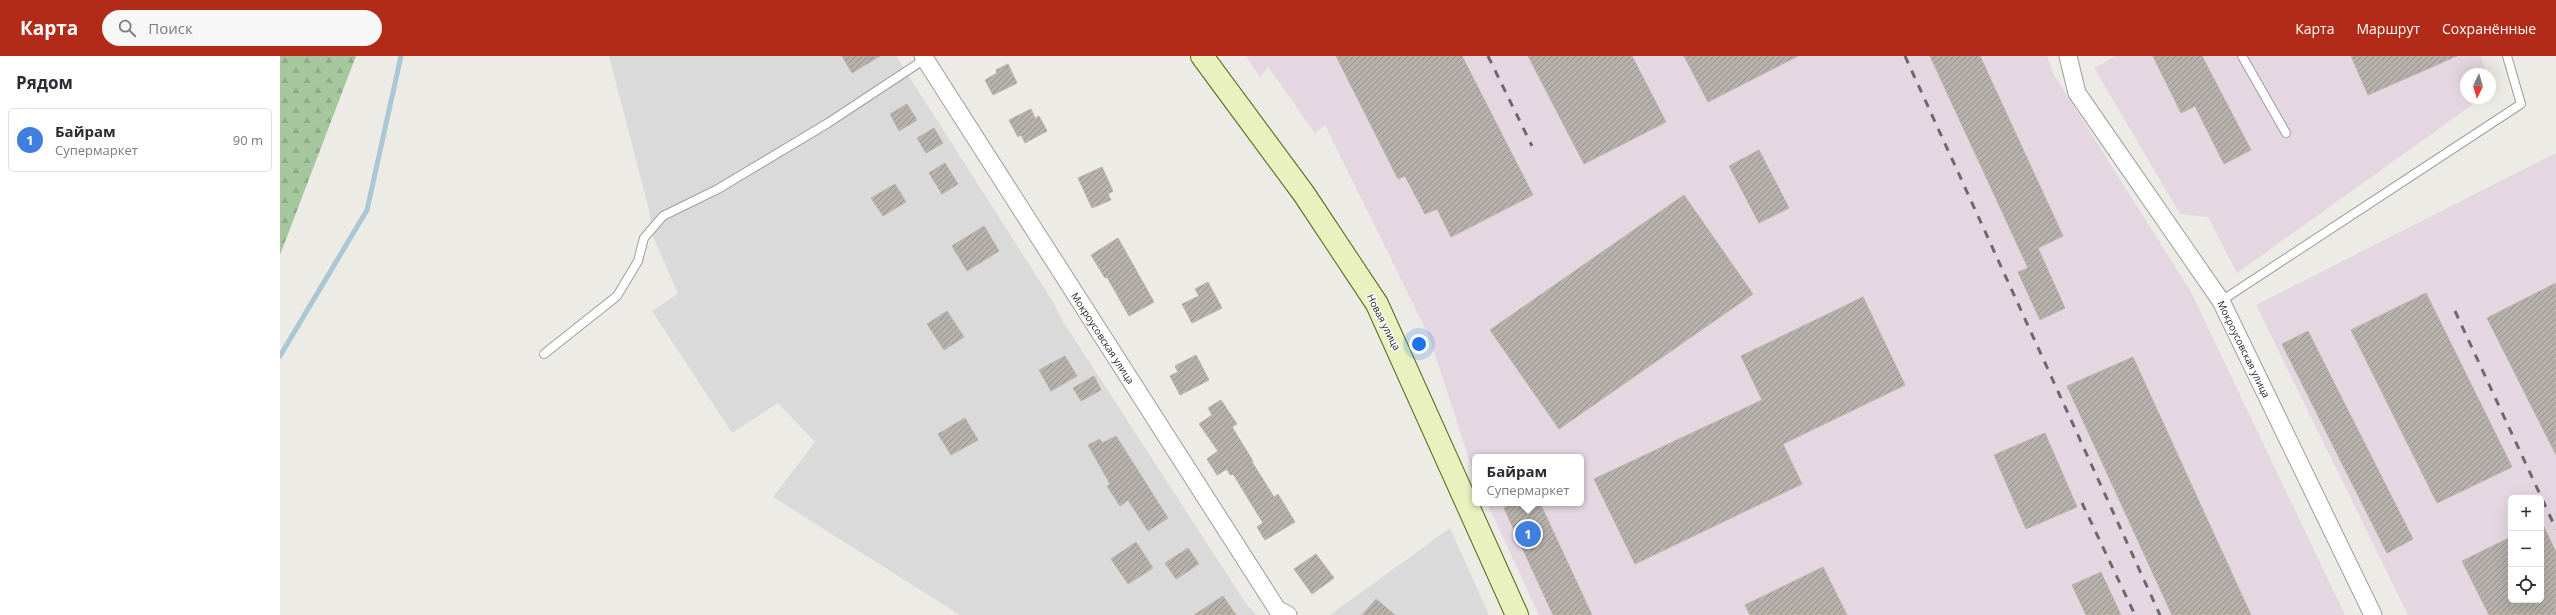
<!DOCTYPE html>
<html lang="ru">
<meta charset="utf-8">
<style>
body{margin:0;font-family:"Open Sans",sans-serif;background:#f7f7f7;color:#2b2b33}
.controls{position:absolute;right:12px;bottom:12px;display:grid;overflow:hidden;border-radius:6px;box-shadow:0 4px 16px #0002}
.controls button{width:36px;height:36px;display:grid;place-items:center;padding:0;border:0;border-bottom:1px solid #e1e1e2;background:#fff;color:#2b2b33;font:20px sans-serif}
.compass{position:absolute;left:2180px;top:12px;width:36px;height:36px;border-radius:50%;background:#fff;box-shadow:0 4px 16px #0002;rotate:185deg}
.you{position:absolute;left:1139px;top:288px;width:14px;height:14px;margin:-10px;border:3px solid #fff;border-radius:50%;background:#1a73e8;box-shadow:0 0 0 6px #1a73e833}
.badge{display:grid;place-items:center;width:26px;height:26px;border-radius:50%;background:#b22b19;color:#fff;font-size:13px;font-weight:700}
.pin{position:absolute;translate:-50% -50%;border:2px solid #fff;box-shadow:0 1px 4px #0006}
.popup{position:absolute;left:1192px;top:398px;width:112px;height:52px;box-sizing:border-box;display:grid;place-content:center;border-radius:6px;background:#fff;filter:drop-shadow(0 1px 3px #0005);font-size:13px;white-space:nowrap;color:#7c7c81}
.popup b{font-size:15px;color:#2b2b33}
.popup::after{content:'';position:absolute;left:50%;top:100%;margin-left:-8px;border:8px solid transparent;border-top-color:#fff}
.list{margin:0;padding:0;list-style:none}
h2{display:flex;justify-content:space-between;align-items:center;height:52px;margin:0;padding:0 16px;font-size:17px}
h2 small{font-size:13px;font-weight:400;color:#7c7c81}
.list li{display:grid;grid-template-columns:26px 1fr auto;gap:12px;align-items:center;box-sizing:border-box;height:64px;margin:0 8px 8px;padding:0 8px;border:1px solid #e1e1e2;border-radius:6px}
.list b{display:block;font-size:15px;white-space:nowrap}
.list p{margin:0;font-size:13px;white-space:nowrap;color:#7c7c81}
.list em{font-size:13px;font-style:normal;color:#7c7c81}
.icon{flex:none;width:22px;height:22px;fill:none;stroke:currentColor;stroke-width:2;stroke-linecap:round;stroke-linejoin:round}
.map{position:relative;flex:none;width:2276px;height:559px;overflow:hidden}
header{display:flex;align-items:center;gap:24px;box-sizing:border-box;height:56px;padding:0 20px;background:#b22b19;color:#fff}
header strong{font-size:19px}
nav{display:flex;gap:22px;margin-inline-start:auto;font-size:14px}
.search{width:280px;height:36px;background:#f7f7f7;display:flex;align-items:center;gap:10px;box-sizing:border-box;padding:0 14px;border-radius:22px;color:#7c7c81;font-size:15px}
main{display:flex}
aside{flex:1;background:#fff}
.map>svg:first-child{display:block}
.residential{fill:#dbdada}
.industrial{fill:#e5d7e1;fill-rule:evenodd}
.forest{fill:url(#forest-firs)}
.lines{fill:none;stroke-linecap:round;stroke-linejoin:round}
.stream{stroke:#aac7d5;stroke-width:5}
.building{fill:url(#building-hatch);stroke:#bdb4a9}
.service-casing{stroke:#9e9e9e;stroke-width:10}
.minor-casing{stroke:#9e9e9e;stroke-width:19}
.secondary-casing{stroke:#536612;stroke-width:24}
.service{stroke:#fff;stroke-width:8}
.minor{stroke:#fff;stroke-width:17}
.secondary{stroke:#e9f1bf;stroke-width:22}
.rail{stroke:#6b6b6b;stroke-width:3;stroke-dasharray:8 8;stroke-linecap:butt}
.labels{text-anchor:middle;stroke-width:3;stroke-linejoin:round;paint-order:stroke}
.street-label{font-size:10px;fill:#1d1d1d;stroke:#fff}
</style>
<header>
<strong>Карта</strong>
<div class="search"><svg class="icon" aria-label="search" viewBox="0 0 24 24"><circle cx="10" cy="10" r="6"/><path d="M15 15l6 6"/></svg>Поиск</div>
<nav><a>Карта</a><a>Маршрут</a><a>Сохранённые</a></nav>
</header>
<main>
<aside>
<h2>Рядом<small></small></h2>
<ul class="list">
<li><span class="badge" style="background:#3f7fe0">1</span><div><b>Байрам</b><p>Супермаркет</p></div><em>90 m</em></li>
</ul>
</aside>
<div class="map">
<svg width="2276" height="559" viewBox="0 0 2276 559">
<defs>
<pattern id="forest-firs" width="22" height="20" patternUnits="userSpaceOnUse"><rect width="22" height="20" fill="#a6c79e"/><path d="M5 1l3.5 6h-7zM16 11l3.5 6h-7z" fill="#8eaa88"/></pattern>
<pattern id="building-hatch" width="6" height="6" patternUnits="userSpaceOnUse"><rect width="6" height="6" fill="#b6b1ab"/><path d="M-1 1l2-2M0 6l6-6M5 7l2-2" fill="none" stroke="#938f8b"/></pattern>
</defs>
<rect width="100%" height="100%" fill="#edebe5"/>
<g class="residential">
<path d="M329,0H616L775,249L782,264L967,549L977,559H680L493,441L535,386L498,347L452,377L372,255L398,238L373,180L369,154Z"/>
<path d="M1170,472L1209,559H1050Z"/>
</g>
<g class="industrial">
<path d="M966,0H1767L1774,19L1910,234L2065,559H1259L1207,447H1301V401H1195V422L1149,280L1045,69L1035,77L988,11L980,21Z"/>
<path d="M1836,0H2201L2207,18H2186V42H2202L1957,217L1928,161L1900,158L1814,12Z"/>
<path d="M2276,97V559H2128L1976,249ZM2231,442H2261V544H2231Z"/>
</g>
<path class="forest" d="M0,0H76L0,199Z"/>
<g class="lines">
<path class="stream" d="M0,300L87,154L121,0"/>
</g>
<g class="building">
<path d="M562,0H600L572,17Z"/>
<path d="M1056,0H1182L1253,139L1171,181L1157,153L1145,158L1125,120L1118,123Z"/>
<path d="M1248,0H1352L1386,66L1304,108Z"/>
<path d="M1404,0H1518L1428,46Z"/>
<path d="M1650,0H1700L1783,180L1758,192L1785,252L1760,264L1738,216L1748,212Z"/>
<path d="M1873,0H1922L1971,94L1944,108L1915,50L1901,57Z"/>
<path d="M2071,0H2177L2088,39Z"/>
<path d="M728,8L737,27L713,39L705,24L717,17L716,14Z"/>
<path d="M627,48L637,64L619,75L610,58Z"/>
<path d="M751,53L755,62L759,60L767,75L745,87L741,79L738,81L729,64Z"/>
<path d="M654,72L663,87L646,97L637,82Z"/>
<path d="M1479,94L1509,152L1479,167L1449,110Z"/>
<path d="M665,107L678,128L662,138L649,117Z"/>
<path d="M822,111L833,135L828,138L831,144L812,152L798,122Z"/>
<path d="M615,128L626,146L603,160L591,142Z"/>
<path d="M1404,139L1473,238L1279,373L1210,274Z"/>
<path d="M704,170L719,195L687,215L672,190Z"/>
<path d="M838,182L874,246L849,260L827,221L825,222L811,199Z"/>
<path d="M928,226L942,252L912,267L902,248L919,240L915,233Z"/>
<path d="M2276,227V399L2207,262Z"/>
<path d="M2146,237L2232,411L2157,447L2071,274Z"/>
<path d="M1583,241L1625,329L1503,388L1522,428L1355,508L1314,423L1482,344L1461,300Z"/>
<path d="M667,255L684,281L664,294L647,268Z"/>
<path d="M2028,275L2133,483L2107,497L2002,288Z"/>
<path d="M916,299L929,324L900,339L890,320L898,316L895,310Z"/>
<path d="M785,300L797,320L771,335L759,314Z"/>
<path d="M1853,301L1971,559H1892L1787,330Z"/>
<path d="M814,320L821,334L801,345L793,332Z"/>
<path d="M941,344L957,368L952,371L973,405L972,406L994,441L998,438L1015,466L985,484L977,471L983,467L953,418L950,419L947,413L937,419L927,403L938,395L919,368L932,359L928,352Z"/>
<path d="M685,362L698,384L671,399L658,378Z"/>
<path d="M1765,377L1797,451L1746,473L1714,399Z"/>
<path d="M836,380L888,462L868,475L848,444L840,450L827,430L830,428L808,389L820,383L822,387Z"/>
<path d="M1234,447H1260L1312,559H1273L1224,452Z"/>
<path d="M2261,465L2276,496V559H2209L2182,505L2231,481V544H2261Z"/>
<path d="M856,486L873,512L848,528L831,503Z"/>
<path d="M908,492L919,508L896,523L885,507Z"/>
<path d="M1036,498L1054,522L1032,538L1014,513Z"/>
<path d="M1543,511L1567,559H1470L1465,549Z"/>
<path d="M1821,516L1841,559H1806L1792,529Z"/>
<path d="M943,540L956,559H914Z"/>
<path d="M1096,543L1115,559H1082Z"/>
</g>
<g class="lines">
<g class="service-casing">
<g id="service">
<path d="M1962,0L2006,77"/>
<path d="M1941,245L2241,48L2227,0"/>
<path d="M264,298L337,240L358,205L364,182L383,160L438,133L548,67L645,3"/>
</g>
</g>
<g class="minor-casing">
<g id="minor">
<path d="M643,0L997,553L1008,559"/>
<path d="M1788,0L1797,37L1941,245L2093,559"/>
</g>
</g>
<g class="secondary-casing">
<path id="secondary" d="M922,0L1024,138L1097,248L1237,559"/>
</g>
<use href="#service" class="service"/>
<use href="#minor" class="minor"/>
<use href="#secondary" class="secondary"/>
<g class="rail">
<path d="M1208,0L1252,90"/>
<path d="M1625,0L1880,559"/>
<path d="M2175,255L2276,473"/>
<path d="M1802,447L1855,559"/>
</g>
</g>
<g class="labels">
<g class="street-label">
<text transform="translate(1104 266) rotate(63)" y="4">Новая улица</text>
<text transform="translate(823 282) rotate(57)" y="4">Мокроусовская улица</text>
<text transform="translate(1964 293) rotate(64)" y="4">Мокроусовская улица</text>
</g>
</g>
</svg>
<div class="controls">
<button>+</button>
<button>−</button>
<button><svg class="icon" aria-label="locate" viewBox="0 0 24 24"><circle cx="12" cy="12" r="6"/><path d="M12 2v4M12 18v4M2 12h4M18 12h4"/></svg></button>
</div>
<svg class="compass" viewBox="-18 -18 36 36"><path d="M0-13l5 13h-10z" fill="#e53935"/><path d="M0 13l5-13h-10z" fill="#7c7c81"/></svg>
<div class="you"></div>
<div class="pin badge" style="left:1248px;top:478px;background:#3f7fe0">1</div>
<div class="popup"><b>Байрам</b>Супермаркет</div>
</div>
</main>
